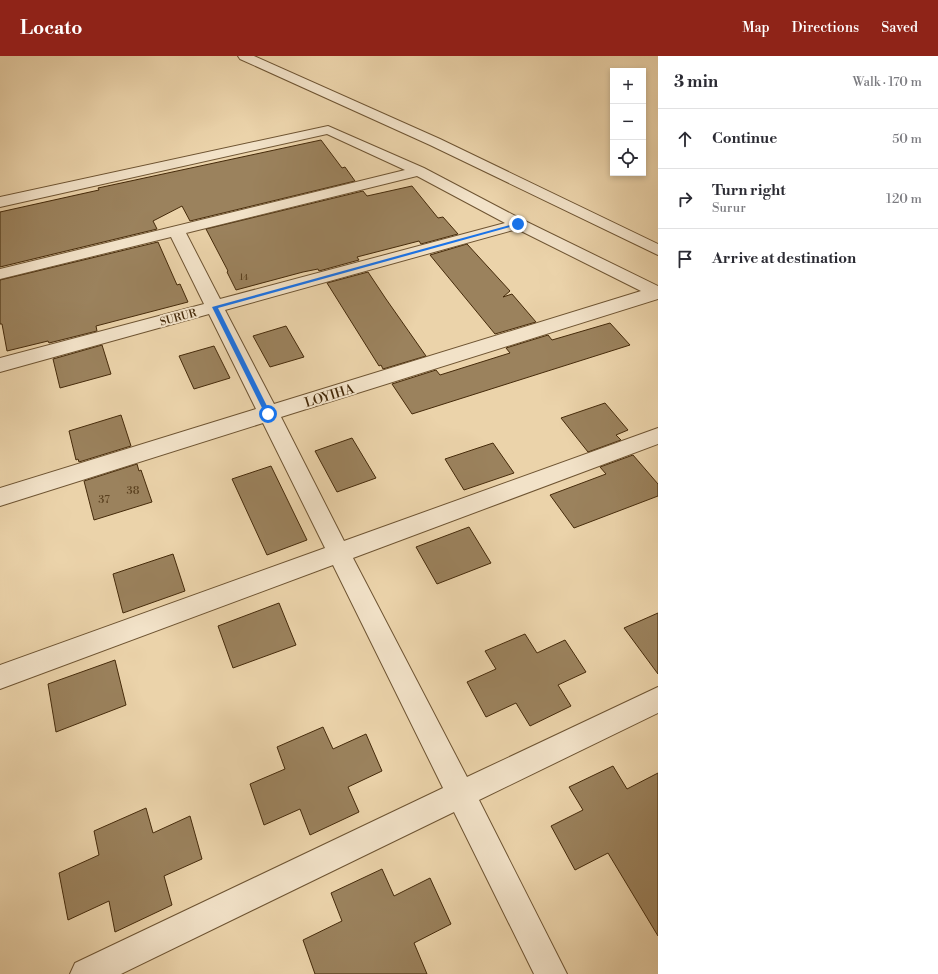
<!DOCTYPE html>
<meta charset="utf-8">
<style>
body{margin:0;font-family:"Libre Bodoni",serif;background:#f2f2f3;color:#2b2b33}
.controls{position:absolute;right:12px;top:12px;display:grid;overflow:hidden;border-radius:0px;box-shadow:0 2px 6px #0003}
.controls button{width:36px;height:36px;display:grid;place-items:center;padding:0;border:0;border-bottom:1px solid #e1e1e2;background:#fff;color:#2b2b33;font:20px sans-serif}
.stop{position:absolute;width:12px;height:12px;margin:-9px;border:3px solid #1a73e8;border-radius:50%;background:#fff}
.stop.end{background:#1a73e8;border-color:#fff;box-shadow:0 1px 4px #0008}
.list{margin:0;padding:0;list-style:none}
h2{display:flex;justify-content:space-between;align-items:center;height:52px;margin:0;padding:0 16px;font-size:17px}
h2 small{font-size:13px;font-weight:400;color:#7c7c81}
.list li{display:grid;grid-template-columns:26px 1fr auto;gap:12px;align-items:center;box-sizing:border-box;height:60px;padding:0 16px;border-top:1px solid #e1e1e2}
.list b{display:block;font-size:15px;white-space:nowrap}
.list p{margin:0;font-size:13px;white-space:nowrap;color:#7c7c81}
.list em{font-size:13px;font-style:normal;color:#7c7c81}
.icon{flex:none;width:22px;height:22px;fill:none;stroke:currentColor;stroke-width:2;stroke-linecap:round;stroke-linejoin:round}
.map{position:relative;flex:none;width:658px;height:918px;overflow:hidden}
header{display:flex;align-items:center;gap:24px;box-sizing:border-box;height:56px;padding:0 20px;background:#8f2418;color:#fff}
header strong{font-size:19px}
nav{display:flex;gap:22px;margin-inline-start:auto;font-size:14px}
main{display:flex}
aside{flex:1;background:#fff}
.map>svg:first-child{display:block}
.building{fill:#9b825d;stroke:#452a0a}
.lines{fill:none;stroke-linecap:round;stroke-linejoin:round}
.street-casing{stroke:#6e5432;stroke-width:2}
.street{fill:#f2e2c8;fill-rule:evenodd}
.route{fill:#1a73e8}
.labels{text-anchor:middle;stroke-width:4;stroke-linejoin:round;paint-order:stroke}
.far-number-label{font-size:9px;fill:#5a401f}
.far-street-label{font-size:11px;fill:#452a0a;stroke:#f2e2c8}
.number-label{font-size:11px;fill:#5a401f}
.street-label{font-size:13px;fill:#452a0a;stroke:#f2e2c8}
</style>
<header>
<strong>Locato</strong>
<nav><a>Map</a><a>Directions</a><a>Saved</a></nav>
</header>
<main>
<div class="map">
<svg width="658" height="918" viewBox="0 0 658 918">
<rect width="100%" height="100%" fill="#ebd3aa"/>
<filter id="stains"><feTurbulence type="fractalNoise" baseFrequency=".005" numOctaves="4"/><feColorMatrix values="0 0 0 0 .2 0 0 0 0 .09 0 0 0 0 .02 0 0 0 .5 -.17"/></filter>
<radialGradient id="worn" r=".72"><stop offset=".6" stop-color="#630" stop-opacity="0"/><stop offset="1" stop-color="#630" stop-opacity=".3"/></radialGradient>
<g class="building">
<path d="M321,84L342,112L345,111L355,125L190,165L182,150L153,165L157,173L153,174L0,211V156L99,134L98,132Z"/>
<path d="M412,130L438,162L443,161L458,178L421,188L419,185L357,201L359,204L319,215L318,213L303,216L236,234L227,216L228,215L206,173L363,135L367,140Z"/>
<path d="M158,186L177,229L180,228L188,246L96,270L97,275L49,287L48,285L7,295L2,268H0V224Z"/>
<path d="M467,188L510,235L503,241L512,238L536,266L495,278L430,199Z"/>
<path d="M368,216L386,243L426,300L383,313L381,309L379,310L327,227Z"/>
<path d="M610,267L630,289L412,358L392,328L436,314L440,319L510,297L506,292L548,279L552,284Z"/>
<path d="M286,270L304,301L270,311L253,280Z"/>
<path d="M102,289L111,318L60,332L53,303Z"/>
<path d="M214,290L230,322L194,333L179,300Z"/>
<path d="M605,347L628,374L616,379L621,384L588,396L561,362Z"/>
<path d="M121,359L131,390L79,406L78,403L76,404L69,375Z"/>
<path d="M352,382L376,422L337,436L315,395Z"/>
<path d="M493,387L514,417L464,434L445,403Z"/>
<path d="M633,399L658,428V440L574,472L550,439L606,418L600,411Z"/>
<path d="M137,408L139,415L141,414L152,446L94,464L84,425Z"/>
<path d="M271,410L307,484L267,499L232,423Z"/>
<path d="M469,471L491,507L437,528L416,491Z"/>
<path d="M173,498L185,535L123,557L113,518Z"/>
<path d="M279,547L296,589L233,612L218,570Z"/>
<path d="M658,557V618L624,572Z"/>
<path d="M525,578L537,597L565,584L586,616L558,629L571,650L530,670L516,647L486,661L467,626L496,613L485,595Z"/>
<path d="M115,604L126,649L56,676L48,628Z"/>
<path d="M323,671L333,693L366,678L382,715L348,731L359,756L310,779L300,753L264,769L250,728L285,713L277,691Z"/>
<path d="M613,710L627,733L658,717V880L608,797L575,814L551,770L583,754L569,731Z"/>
<path d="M146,752L153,777L190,760L202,803L164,820L172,849L115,876L109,845L68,864L59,817L99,799L94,775Z"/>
<path d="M382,813L394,840L430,822L451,868L414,887L427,918H315L303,884L342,865L331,837Z"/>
</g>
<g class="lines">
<g class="street-casing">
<g id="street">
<path d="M238,0H254L440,83L658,188V199L430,89L240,3Z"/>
<path d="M328,70L424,112L525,165L658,230V243L281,361L344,485L658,372V388L353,502L467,721L658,631V657L479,744L567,918H534L454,756L121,918H70L75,907L443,732L333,509L0,633V609L325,492L263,367L0,450V432L256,353L209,258L0,316V302L204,248L171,181L0,223V213L405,114L327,78L0,151V141ZM417,120L505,167L220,243L186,177ZM517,173L641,235L274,348L225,254Z"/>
</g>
</g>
<use href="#street" class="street"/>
</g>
<path class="route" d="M517,167L521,168L218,252L271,358L268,360L265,358L212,251Z"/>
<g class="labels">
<g class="far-number-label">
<text x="244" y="224">14</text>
</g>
<g class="far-street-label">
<text transform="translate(178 261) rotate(-15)" y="4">SURUR</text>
</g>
<g class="number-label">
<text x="133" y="438">38</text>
<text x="104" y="447">37</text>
</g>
<g class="street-label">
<text transform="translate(329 339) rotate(-17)" y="5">LOYIHA</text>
</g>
</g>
<rect width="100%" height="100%" filter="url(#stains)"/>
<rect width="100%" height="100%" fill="url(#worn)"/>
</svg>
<div class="controls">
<button>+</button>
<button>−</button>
<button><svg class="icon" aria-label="locate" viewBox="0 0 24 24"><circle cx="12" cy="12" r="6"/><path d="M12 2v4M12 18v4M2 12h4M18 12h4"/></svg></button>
</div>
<div class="stop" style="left:268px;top:358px"></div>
<div class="stop end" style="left:518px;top:168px"></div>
</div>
<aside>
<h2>3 min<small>Walk · 170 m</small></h2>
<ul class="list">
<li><svg class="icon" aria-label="ahead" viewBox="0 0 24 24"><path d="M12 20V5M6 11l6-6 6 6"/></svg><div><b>Continue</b></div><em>50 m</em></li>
<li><svg class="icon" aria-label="right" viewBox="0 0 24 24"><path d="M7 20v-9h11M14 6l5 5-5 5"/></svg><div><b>Turn right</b><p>Surur</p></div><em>120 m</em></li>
<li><svg class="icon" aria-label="arrive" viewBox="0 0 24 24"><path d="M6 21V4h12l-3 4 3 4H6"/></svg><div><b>Arrive at destination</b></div></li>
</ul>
</aside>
</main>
